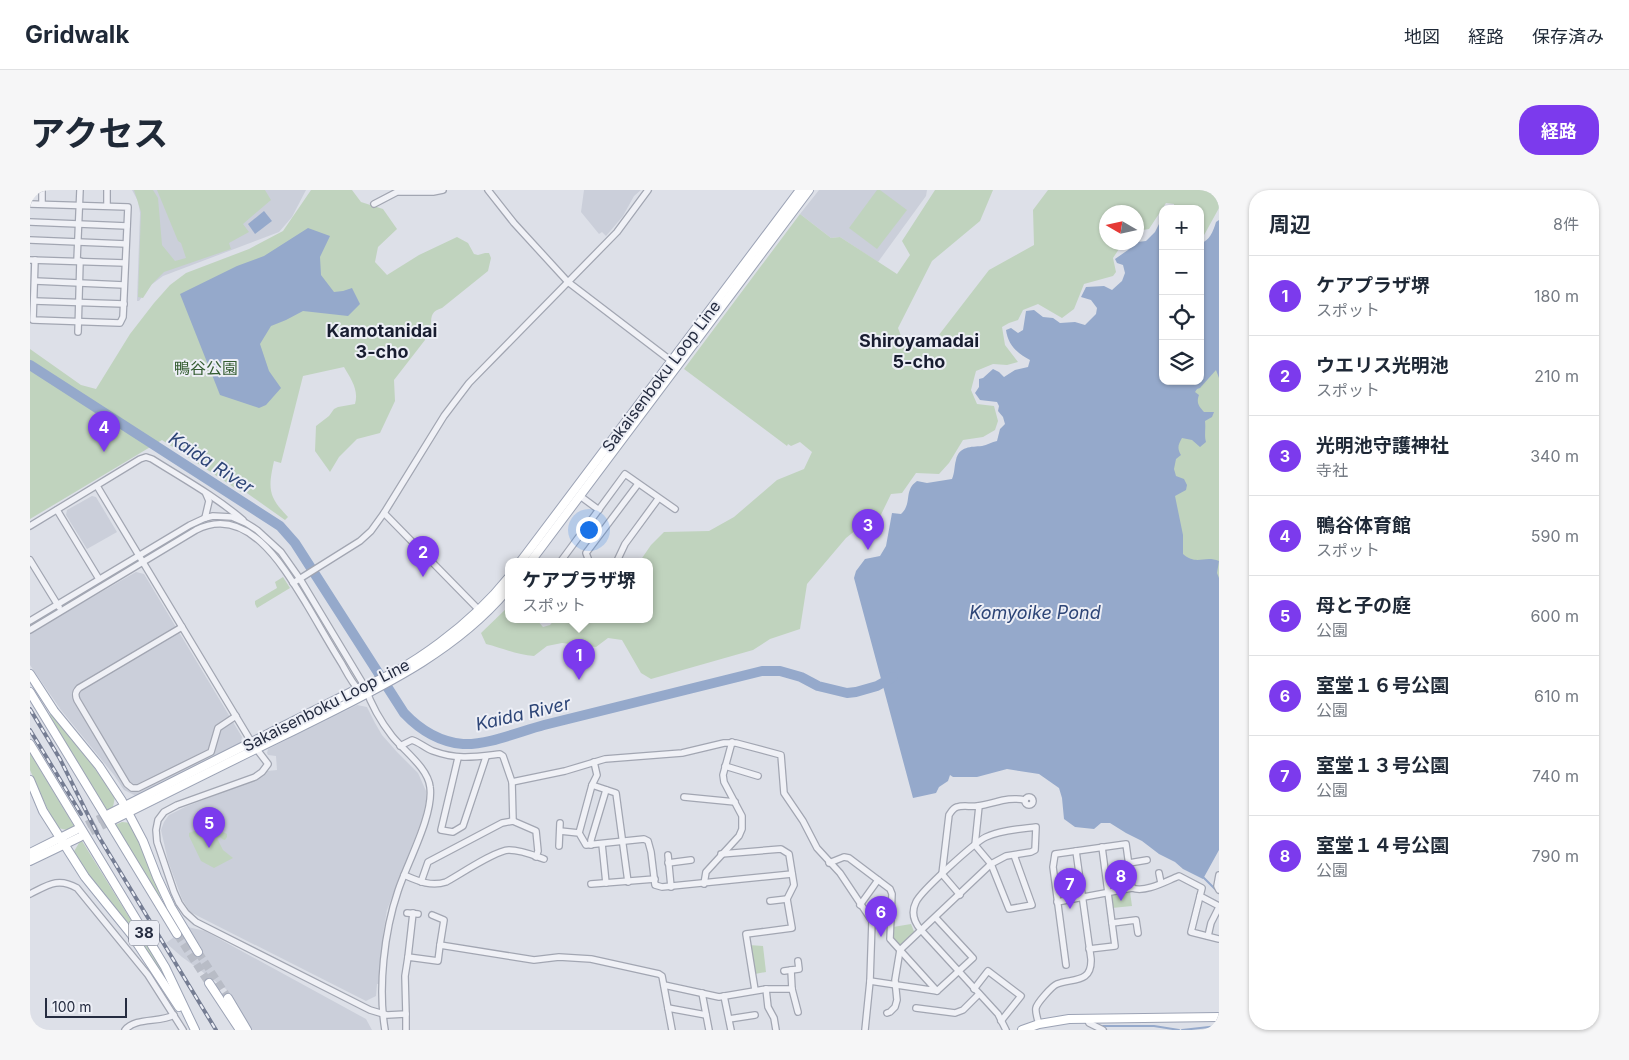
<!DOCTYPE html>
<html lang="ja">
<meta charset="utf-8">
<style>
body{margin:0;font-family:Inter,"Noto Sans JP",sans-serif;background:#f6f6f7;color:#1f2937}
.controls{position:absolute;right:15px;top:15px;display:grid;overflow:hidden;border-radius:10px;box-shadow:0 1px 4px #0004}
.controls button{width:45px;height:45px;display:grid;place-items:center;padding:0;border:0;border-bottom:1px solid #e0e1e3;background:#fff;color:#1f2937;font:25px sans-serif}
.compass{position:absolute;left:1069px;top:15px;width:45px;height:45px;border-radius:50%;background:#fff;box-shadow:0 1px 4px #0004;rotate:279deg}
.scale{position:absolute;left:15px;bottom:12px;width:82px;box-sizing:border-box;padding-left:5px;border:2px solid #252c40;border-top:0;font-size:14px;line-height:18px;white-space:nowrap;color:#252c40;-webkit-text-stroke:4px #edeff6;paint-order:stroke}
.you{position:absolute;left:558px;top:339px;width:18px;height:18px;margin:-12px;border:4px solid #fff;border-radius:50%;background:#1a73e8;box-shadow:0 0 0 8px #1a73e833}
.badge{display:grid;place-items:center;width:32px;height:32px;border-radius:50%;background:#7c3aed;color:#fff;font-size:16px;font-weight:700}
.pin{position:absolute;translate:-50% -41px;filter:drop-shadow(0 1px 2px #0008)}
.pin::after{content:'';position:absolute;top:26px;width:18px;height:15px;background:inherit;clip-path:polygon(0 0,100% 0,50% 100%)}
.popup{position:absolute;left:475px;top:368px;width:148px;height:65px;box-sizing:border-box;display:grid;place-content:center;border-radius:10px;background:#fff;filter:drop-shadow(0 1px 4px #0005);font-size:16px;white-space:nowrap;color:#747a83}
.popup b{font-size:19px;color:#1f2937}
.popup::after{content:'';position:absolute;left:50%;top:100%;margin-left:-10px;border:10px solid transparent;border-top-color:#fff}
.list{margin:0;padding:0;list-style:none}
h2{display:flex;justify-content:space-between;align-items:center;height:65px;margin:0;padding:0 20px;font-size:21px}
h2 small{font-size:16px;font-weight:400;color:#747a83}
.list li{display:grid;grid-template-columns:32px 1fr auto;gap:15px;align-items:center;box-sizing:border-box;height:80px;padding:0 20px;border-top:1px solid #e0e1e3}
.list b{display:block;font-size:19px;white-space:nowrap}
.list p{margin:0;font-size:16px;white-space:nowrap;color:#747a83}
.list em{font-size:16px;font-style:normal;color:#747a83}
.icon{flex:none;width:28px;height:28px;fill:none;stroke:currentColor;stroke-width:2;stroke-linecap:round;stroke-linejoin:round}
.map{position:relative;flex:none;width:1189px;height:840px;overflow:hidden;border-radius:20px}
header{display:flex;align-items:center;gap:30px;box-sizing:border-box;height:70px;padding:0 25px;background:#fff;border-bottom:1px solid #e0e1e3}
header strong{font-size:24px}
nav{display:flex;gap:28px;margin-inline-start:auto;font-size:18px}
.intro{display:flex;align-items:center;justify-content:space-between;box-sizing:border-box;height:120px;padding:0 30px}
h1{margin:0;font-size:35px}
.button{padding:12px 22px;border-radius:20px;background:#7c3aed;color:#fff;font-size:18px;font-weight:700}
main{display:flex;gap:30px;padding:0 30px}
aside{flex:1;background:#fff;border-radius:20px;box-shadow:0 1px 4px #0004}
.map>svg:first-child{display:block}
.built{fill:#cbcfda}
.green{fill:#c0d3be}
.water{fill:#95a9cb}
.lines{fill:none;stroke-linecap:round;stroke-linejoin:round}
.stream{stroke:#95a9cb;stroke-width:2}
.river{stroke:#95a9cb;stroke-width:10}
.major-tunnel{stroke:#b8bcc6;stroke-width:8;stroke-dasharray:8 4;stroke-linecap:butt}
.minor-casing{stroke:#a2a6b2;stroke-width:8}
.major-casing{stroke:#9ca3b5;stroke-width:10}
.minor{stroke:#f0f1f6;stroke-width:5.5}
.major{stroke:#fff;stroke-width:8}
.rail-casing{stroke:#757d93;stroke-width:4}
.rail{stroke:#edeff6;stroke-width:2;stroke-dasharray:5.5;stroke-linecap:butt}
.labels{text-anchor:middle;stroke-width:4;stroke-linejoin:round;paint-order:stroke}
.shield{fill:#edeff6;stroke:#616677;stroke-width:1}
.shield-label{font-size:15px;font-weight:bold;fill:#252c40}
.park-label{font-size:16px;fill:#355d32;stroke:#edeff6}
.street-label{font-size:16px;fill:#252c40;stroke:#edeff6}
.neighbourhood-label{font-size:18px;font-weight:bold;fill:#181d30;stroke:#edeff6}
.water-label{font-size:18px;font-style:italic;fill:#2d4577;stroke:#edeff6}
</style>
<header>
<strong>Gridwalk</strong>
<nav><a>地図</a><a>経路</a><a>保存済み</a></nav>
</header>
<div class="intro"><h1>アクセス</h1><a class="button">経路</a></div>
<main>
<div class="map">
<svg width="1189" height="840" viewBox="0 0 1189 840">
<rect width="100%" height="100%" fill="#dde0e8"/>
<g class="built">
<path d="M102,0H276L262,27L249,42L133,86L121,95L109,111H107L110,23L108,11Z"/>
<path d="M554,0H611L604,6L593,26L576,46L572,42L569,44L551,22Z"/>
<path d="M789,0H897L896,6L848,72L810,47L801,48L770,24Z"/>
<path d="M62,306L66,307L87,342L57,359L36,325L37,320Z"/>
<path d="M106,382L114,384L212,547L210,555L106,606L94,600L84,585L31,520L0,475V443Z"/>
<path d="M327,515L337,517L345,533L352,545L367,562L388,583L396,601V611L392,630L357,720L353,744L350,794H347L346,806L336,811L160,722L152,709L138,671L131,640L134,632L139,625L155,617L229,588L230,585L237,581L247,580L246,566L238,565L237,563L238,559Z"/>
<path d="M158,737L175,741L336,829L342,840H221L196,799L152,767L136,753L151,742L164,763L172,759Z"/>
</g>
<g class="green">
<path d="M104,0H123L128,8L132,55L145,71L156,68L151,53L148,51L127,0H235L241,10L213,34L219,42L199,53L201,59L134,82L122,94L113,108L108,107L111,22Z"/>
<path d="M281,0H322L331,12L353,19L367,39L348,57L345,72L357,85L389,65L427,47L438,53L444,64L448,65L455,63H459L461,68L458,81L412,118C402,121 401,125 401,135L394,143L395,150L364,190L365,211L350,243L327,249L309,267L300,282L285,261L286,236L299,226L304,219L308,217L325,214C329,200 321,189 314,177L273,186L251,273L244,271C238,299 238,306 258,327L255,330L214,301L211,302L132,250L0,329V159L51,195L66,199L100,144L124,113L140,95L156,83L219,59L253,41Z"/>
<path d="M847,0H850L877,20L847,59L819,38Z"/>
<path d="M905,0H963L950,31L902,71L868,138L876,159L905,150L959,80L1004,55L1003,20L1018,0H1189V18L1173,47L1170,49V19H1144V14L1136,13L1119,39L1107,41L1106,22H1076V52L1093,53L1083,68L1086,82L1083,86L1054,94L1044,119L1032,128L1008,114L993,120L988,130L979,133L972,137L975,155L988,172L977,175L963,174L946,181L941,200L947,214L964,216L968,231L965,240L953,247L933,250L919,273L909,284L886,283L872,303L861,304L846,335L830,337L816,348L777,394L770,439L740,449L723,460L621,489L611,483L592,450L578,448L566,457L532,453L517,456L504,466C488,465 472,458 456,454L451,443L479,416V429H506L513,437L520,435L525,429H619V371H610L621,355L634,342L679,341L704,327L747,290L774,279L782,262L770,252L761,256L758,254L757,256L654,179L770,24L801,48L810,47L867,84L880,65L872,51Z"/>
<path d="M1189,144V423L1140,363L1131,244L1170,191Z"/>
<path d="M253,387L260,398L227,418L225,414V411L247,398L245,392Z"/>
<path d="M22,524L58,569L85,607L83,617L77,620L19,525Z"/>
<path d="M0,563L44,636L37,640L28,638L17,618L0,580Z"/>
<path d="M92,632L101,633L116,667L131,708L129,710L85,635Z"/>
<path d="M169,639L175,651L193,642L197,644V647L195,650L192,649L190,647L187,648L193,660L203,668L184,678L171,671L159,646V643Z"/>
<path d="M52,651L138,790L135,793L123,771L100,738L55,683L43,663L49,653Z"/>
<path d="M1100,702L1102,716L1082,718L1081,707L1082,705Z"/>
<path d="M881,734L885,744L869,756L863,748V737Z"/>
<path d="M719,755L733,756L736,782L725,784Z"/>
</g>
<g class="water">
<path d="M234,21L242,31L225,44L218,34Z"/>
<path d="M1133,26V191H1170V54C1180,50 1183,42 1186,32L1189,30V188L1186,180L1170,198L1167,199L1165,202L1169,205C1166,213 1169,216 1174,222H1184L1182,227L1175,231C1176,239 1174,245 1176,252L1170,257L1162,250L1152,248C1148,255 1147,258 1151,265L1146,269L1144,279L1146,286L1154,289L1157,295L1156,300L1145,306L1153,345V364C1167,376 1174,365 1189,371L1187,383L1189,388V660L1173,689L1153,679L1145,672L1129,664L1112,651L1096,643L1080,633H1071L1064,639L1045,637L1034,629L1032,608L1029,598L1009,584L977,579L947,587H923L920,585L918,591L909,597L906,603L883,608L824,388L826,381L835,369L850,366L856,356L862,323L871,324C883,313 873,301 887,291L897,293L922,289C925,282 924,277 926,270C929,256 941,257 952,256C957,255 962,252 967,251L970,239L975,234L973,227L968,221L969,216L967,212L950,210L945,203L949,197V189L953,188L963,179L969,182L974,187L985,180L998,177L1000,170C987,163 978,155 976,140L981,138L988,143L993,140L996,121L1004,120L1013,127L1023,128L1030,133L1045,132L1055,135L1066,124L1067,118L1061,110L1051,107L1056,97L1074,96L1082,100L1092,91L1095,83L1093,75L1087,73L1085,69L1098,60L1107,52L1116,51L1125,42Z"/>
<path d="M278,38L300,46L290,67L291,85L304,102L313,101L322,98L330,114L318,126L273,121L256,130L241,136L230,154L239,181L251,198L236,215L229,218L190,205L150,104L207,76L234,66Z"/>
</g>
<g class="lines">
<g class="stream">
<path d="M1173,687L1187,701"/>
<path d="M1073,836H1124L1149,840"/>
<path d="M1152,840L1189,836"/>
</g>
<path class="river" d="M0,175L250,336L265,353L374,523C390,540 409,552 433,554C458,555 488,542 514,535C587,517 659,499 732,481H750L771,487L788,496L817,503L826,502L847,496L863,487"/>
<g class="major-tunnel">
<path d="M46,640L79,624"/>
<path d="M50,647L83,630"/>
<path d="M147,744L179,793"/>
<path d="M168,762L198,808"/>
</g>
<g class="minor-casing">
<g id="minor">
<path d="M77,0V16"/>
<path d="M458,0L484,33L538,92L644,173"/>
<path d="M0,14L98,17L93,127L90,133L3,130L5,70"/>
<path d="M12,14V0"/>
<path d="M344,14L367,2H403L413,0"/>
<path d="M0,32L97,36"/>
<path d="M0,50L96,54"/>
<path d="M0,70L95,73"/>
<path d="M47,71L50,0"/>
<path d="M5,91L94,95"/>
<path d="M4,111L94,114"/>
<path d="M48,142L50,71"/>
<path d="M67,296L222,553L238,574L232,582L225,587L147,615L134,622L128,630L126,640L127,652L144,702L149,713L156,723L166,732L340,820L357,825L376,824L375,786L378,767L408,771L410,755"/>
<path d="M550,306L569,320"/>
<path d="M27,320L69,389"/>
<path d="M354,323L450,421"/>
<path d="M175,328L179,311L176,304"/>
<path d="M0,336L110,269L116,267L122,269C152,288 185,306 213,330"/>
<path d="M0,370L29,417"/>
<path d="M531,371L595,284L645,319"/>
<path d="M559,371L556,363L608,294"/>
<path d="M587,371L595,354L628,309"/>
<path d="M263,393L330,351L341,341L354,323L414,226L439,193L587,42L618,0"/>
<path d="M0,431L160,335L175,328L183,326L202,327L216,333L227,340L251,362L270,389L335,497C341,514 351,532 362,546C374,561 398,578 400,597C404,625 377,673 368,701C354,742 348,798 355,840"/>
<path d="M152,437L49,498C45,502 45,505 47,510L97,594L102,598H108L181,562L188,538L206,526"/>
<path d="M0,440L166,340C218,313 255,379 277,415C289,435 300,455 312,474C317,483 322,493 329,500"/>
<path d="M370,556L382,550C389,552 395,558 403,561C428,570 444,567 470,564L473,566L482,592L483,631"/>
<path d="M428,568L411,640L423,642L433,636L456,567"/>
<path d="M695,576L728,586"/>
<path d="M482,592L535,581L575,569L652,563L694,553H706L751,565L754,603L773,631L787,658L810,683L842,731L840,791L835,840"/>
<path d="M562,595L586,603L598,692"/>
<path d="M654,607L705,612"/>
<circle cx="999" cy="611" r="4"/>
<path d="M949,616L945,655L961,674L979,719L1002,715L984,665"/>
<path d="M530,641L549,643L556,655L614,649L618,651L621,662L625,695L632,697L762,684"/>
<path d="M549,643L562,595L567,585L564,572"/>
<path d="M572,654L576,693"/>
<path d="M561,655V650L576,600"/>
<path d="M529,656L530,633"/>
<path d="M691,664L751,659L759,664L764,695L757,709L762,738L716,744L725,800"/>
<path d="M638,665L641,697"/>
<path d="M638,673L661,670"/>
<path d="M799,673L814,667L819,668L860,699L862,704L860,749L907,801L840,791"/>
<path d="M1099,673L1117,670"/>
<path d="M1129,683L1131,693"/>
<path d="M374,685C388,691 401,697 416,692C429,685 466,660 479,660C491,660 503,665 514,669"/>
<path d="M1189,685L1187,696L1189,700"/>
<path d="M391,692L398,672L472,633L483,631L506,641L508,661L506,667"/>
<path d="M561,694L625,689"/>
<path d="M674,694L676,682L709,646L712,639V626L694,592L693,585L702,552"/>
<path d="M0,704C18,695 28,687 47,698L118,785L153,840"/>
<path d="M930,705L912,684L919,625C921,622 923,618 927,617C933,615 941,617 947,616C965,614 976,606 995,610"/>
<path d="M1170,706L1161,742L1189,749"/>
<path d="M740,711L757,709"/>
<path d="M1027,712L1102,698C1116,703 1136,691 1149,686L1172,698L1170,706L1189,716"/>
<path d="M830,715L848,690"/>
<path d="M377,723L388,724"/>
<path d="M402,725L414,730L410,755L504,770L529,767L561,769L629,784L632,786L642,840"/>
<path d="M906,728L943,768L907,801"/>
<path d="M1082,733L1106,730L1108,743"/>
<path d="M1178,746L1181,733L1189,717"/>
<path d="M1059,759L1085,756L1072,657"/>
<path d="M378,767L383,723"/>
<path d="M1036,775L1023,677L1025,664L1096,654L1102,698"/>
<path d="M761,780L762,799L768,822"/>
<path d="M754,781L769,779L768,771"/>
<path d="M634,795L689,807L736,799H762"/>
<path d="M736,799L738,817L744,828L746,840"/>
<path d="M944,799L958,781L991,806L971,831"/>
<path d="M672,803L679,840"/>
<path d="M694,806L701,840"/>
<path d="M638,818L676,825"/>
<path d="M886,818L925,823L933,820L949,804"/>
<path d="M857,823L860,822L865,817L867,810L865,790L870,760L961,674L976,666L1001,662L1005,660L1006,637C990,639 971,640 956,647C945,652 891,701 886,712C881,722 884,732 891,740L968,824L976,840"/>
<path d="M376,824V840"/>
<path d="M699,829L725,825"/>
<path d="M1057,829L1059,833L1073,840"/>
<path d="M1009,834C1008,830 1005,823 1006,818C1007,813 1022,796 1027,794C1042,788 1062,794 1061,769L1046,661"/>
<path d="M95,840C106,827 129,833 144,825"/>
</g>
</g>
<g class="major-casing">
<g id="major">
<path d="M491,371L770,0"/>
<path d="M501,371L779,0"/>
<path d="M0,484L24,521L69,576L92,611L113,651L127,687L141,717L168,762"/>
<path d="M0,502L147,744"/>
<path d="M0,554L135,777L165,840"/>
<path d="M0,590L13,621L55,687L101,744L149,817"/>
<path d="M79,624L327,499C381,480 443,432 479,387"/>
<path d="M83,630C143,600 203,570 263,541C340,502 423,466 479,398"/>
<path d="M0,663L46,640"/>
<path d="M0,671L50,647"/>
<path d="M179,793L210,840"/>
<path d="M198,808L217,840"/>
<path d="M992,840L1009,834L1039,829L1189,827"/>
</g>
</g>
<use href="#minor" class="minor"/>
<use href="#major" class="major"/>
<g class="rail-casing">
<g id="rail">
<path d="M0,519L30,569L69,647L186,840"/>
<path d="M0,540L51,624"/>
</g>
</g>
<use href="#rail" class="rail"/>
</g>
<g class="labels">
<rect class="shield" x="99" y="730.5" width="30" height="25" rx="4"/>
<g class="shield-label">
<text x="114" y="748">38</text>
</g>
<g class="park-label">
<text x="176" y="184">鴨谷公園</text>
</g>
<g class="street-label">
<text transform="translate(631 186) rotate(-53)" y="6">Sakaisenboku Loop Line</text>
<text transform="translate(296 515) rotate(-27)" y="6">Sakaisenboku Loop Line</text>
</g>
<g class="neighbourhood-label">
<text x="352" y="147">Kamotanidai<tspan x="352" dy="21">3-cho</tspan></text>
<text x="889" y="157">Shiroyamadai<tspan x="889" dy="21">5-cho</tspan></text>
</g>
<g class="water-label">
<text transform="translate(181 273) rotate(33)" y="6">Kaida River</text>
<text x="1005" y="429">Komyoike Pond</text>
<text transform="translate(493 524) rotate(-13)" y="6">Kaida River</text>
</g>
</g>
</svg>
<div class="controls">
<button>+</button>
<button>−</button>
<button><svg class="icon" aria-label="locate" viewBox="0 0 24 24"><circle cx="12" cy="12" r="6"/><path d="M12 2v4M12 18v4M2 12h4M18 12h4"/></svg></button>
<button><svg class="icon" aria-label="layers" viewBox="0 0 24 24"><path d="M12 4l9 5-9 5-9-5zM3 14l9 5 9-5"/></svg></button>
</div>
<svg class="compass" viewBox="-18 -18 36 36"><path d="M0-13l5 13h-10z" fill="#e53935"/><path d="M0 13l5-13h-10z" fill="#747a83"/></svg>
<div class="scale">100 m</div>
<div class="you"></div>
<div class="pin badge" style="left:549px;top:490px">1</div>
<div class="popup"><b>ケアプラザ堺</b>スポット</div>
<div class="pin badge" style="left:393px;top:387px">2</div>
<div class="pin badge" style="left:838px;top:360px">3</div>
<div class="pin badge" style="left:74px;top:262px">4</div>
<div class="pin badge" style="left:179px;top:658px">5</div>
<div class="pin badge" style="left:851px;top:747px">6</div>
<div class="pin badge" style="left:1040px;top:719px">7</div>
<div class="pin badge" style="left:1091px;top:711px">8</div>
</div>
<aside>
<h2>周辺<small>8件</small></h2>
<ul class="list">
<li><span class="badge">1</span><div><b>ケアプラザ堺</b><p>スポット</p></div><em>180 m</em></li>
<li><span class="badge">2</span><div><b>ウエリス光明池</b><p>スポット</p></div><em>210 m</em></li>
<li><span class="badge">3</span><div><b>光明池守護神社</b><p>寺社</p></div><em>340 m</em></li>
<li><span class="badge">4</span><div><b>鴨谷体育館</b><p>スポット</p></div><em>590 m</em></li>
<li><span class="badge">5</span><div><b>母と子の庭</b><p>公園</p></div><em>600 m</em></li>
<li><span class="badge">6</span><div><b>室堂１６号公園</b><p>公園</p></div><em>610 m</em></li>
<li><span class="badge">7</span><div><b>室堂１３号公園</b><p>公園</p></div><em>740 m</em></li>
<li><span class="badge">8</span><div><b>室堂１４号公園</b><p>公園</p></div><em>790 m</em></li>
</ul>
</aside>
</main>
